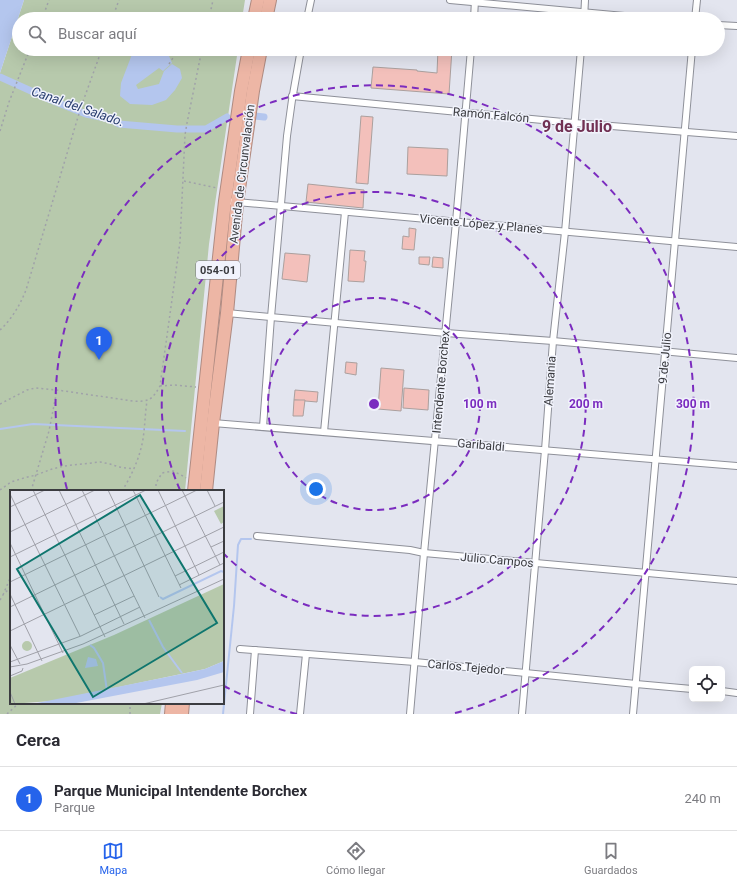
<!DOCTYPE html>
<html lang="es">
<meta charset="utf-8">
<style>
body{margin:0;font-family:Roboto,sans-serif;background:#f7f7f7;color:#2b2b33}
.controls{position:absolute;right:12px;bottom:12px;display:grid;overflow:hidden;border-radius:6px;box-shadow:0 4px 16px #0002}
.controls button{width:36px;height:36px;display:grid;place-items:center;padding:0;border:0;border-bottom:1px solid #e1e1e2;background:#fff;color:#2b2b33;font:20px sans-serif}
.you{position:absolute;left:316px;top:489px;width:14px;height:14px;margin:-10px;border:3px solid #fff;border-radius:50%;background:#1a73e8;box-shadow:0 0 0 6px #1a73e833}
.badge{display:grid;place-items:center;width:26px;height:26px;border-radius:50%;background:#2563eb;color:#fff;font-size:13px;font-weight:700}
.pin{position:absolute;translate:-50% -33px;filter:drop-shadow(0 1px 2px #0008)}
.pin::after{content:'';position:absolute;top:21px;width:14px;height:12px;background:inherit;clip-path:polygon(0 0,100% 0,50% 100%)}
.list{margin:0;padding:0;list-style:none}
h2{display:flex;justify-content:space-between;align-items:center;height:52px;margin:0;padding:0 16px;font-size:17px}
h2 small{font-size:13px;font-weight:400;color:#7c7c81}
.list li{display:grid;grid-template-columns:26px 1fr auto;gap:12px;align-items:center;box-sizing:border-box;height:64px;padding:0 16px;border-top:1px solid #e1e1e2}
.list b{display:block;font-size:15px;white-space:nowrap}
.list p{margin:0;font-size:13px;white-space:nowrap;color:#7c7c81}
.list em{font-size:13px;font-style:normal;color:#7c7c81}
.icon{flex:none;width:22px;height:22px;fill:none;stroke:currentColor;stroke-width:2;stroke-linecap:round;stroke-linejoin:round}
.map{position:relative;flex:none;width:737px;height:714px;overflow:hidden}
.search{position:absolute;background:#fff;box-shadow:0 4px 16px #0002;left:12px;right:12px;top:12px;height:44px;display:flex;align-items:center;gap:10px;box-sizing:border-box;padding:0 14px;border-radius:22px;color:#7c7c81;font-size:15px}
.sheet{height:116px;background:#fff}
nav{display:flex;justify-content:space-around;align-items:center;box-sizing:border-box;height:56px;border-top:1px solid #e1e1e2;background:#fff;font-size:11px;color:#7c7c81}
nav a{display:grid;justify-items:center;gap:2px}
nav .on{color:#2563eb}
.map>svg:first-child{display:block}
.green{fill:#b7c9ac}
.water{fill:#b4c6ee}
.lines{fill:none;stroke-linecap:round;stroke-linejoin:round}
.stream{stroke:#b4c6ee;stroke-width:2}
.canal{stroke:#b4c6ee;stroke-width:7}
.building{fill:#f3c0bb;stroke:#aba09e}
.street-casing{stroke:#8e9099;stroke-width:8}
.highway-casing{stroke:#af8b82;stroke-width:14}
.path{stroke:#a0a2a9;stroke-width:1.5;stroke-dasharray:2 3;stroke-linecap:butt}
.street{stroke:#fff;stroke-width:6}
.highway{stroke:#edb6a5;stroke-width:12}
.ring{fill:none;stroke:#7b2cbf;stroke-width:2;stroke-dasharray:7 5}
.labels{text-anchor:middle;stroke-width:3;stroke-linejoin:round;paint-order:stroke}
.shield{fill:#f1f3fc;stroke:#727378;stroke-width:1}
.shield-label{font-size:11px;font-weight:bold;fill:#3b3c40}
.street-label{font-size:12px;fill:#3b3c40;stroke:#f1f3fc}
.water-label{font-size:13px;font-style:italic;fill:#293e6f;stroke:#f1f3fc}
.district-label{font-size:16px;font-weight:bold;fill:#713153;stroke:#f1f3fc}
.inset-river{fill:none;stroke:#b4c6ee;stroke-width:2}
.inset-road{fill:none;stroke:#a0a1a9;stroke-width:1}
.view{fill:#0f766e;fill-opacity:0.15;stroke:#0f766e;stroke-width:2}
.inset-edge{fill:none;stroke:#3b3c40;stroke-width:2}
.centre{fill:#7b2cbf;stroke:#f1f3fc;stroke-width:2}
.ring-label{font-size:12px;text-anchor:middle;font-weight:bold;fill:#7b2cbf;stroke:#f1f3fc;stroke-width:3;stroke-linejoin:round;paint-order:stroke}
</style>
<div class="map">
<svg width="737" height="714" viewBox="0 0 737 714">
<rect width="100%" height="100%" fill="#e3e5ef"/>
<path class="green" d="M24,0H245L242,19H19V49H238L209,244L185,491H11V703H162L160,714H0V73Z"/>
<g class="water">
<path d="M0,0H24L0,73Z"/>
<path d="M134,49H166L172,63L163,71L159,68L136,85L138,89L159,84L164,71L172,64L180,69L182,78L175,90L166,100L152,105L130,104L120,96L121,83Z"/>
</g>
<g class="lines">
<g class="stream">
<path d="M0,429L33,424L185,431"/>
<path d="M223,714L234,606L238,545L241,539H251"/>
</g>
<g class="canal">
<path d="M0,77L51,100L86,114L110,119L119,124L177,129H206L227,117"/>
<path d="M255,116L264,117"/>
</g>
</g>
<g class="building">
<path d="M438,49H452L449,94L371,88L373,67L417,70V71L437,73Z"/>
<path d="M361,116L373,117L368,184L356,183Z"/>
<path d="M408,147L448,149L447,176L407,174Z"/>
<path d="M308,184L364,190L363,208L306,202Z"/>
<path d="M409,228L416,229L414,250L402,249L403,236L409,237Z"/>
<path d="M350,250L365,251L364,261H366L364,282L348,281Z"/>
<path d="M285,253L310,255L307,282L282,279Z"/>
<path d="M419,257H430L429,265L419,264Z"/>
<path d="M433,257L443,258V268L432,267Z"/>
<path d="M346,362L357,363L356,375L345,373Z"/>
<path d="M381,368L404,370L401,411L378,409Z"/>
<path d="M404,388L429,390L428,410L403,408Z"/>
<path d="M295,390L318,392L317,402L294,400Z"/>
<path d="M294,400H305L303,416H293Z"/>
</g>
<g class="lines">
<g class="street-casing">
<g id="street">
<path d="M450,0L657,19"/>
<path d="M307,19L311,0"/>
<path d="M474,19L475,0"/>
<path d="M584,19L585,0"/>
<path d="M695,19L697,0"/>
<path d="M718,25L737,26"/>
<path d="M292,96L574,123L737,136"/>
<path d="M225,201L737,247"/>
<path d="M227,313L446,333L553,341L737,358"/>
<path d="M213,423L737,466"/>
<path d="M263,427L271,317L287,136L292,100L301,49"/>
<path d="M324,432L345,212"/>
<path d="M257,536L410,550L424,553L737,581"/>
<path d="M240,649L415,662L636,684L692,689"/>
<path d="M722,691L737,693"/>
<path d="M250,714L255,650"/>
<path d="M300,714L306,654"/>
<path d="M410,714L424,553L456,222L471,49"/>
<path d="M522,714L545,450L553,341L565,232L581,49"/>
<path d="M633,714L692,49"/>
</g>
</g>
<g class="highway-casing">
<g id="highway">
<path d="M254,19L258,0"/>
<path d="M266,19L270,0"/>
<path d="M194,491L225,201L241,91L249,49"/>
<path d="M206,491L213,423L227,313L237,203L253,91L261,49"/>
<path d="M171,714L172,703"/>
<path d="M182,714L183,703"/>
</g>
</g>
<g class="path">
<path d="M42,19L49,0"/>
<path d="M112,19L119,0"/>
<path d="M209,19L213,0"/>
<path d="M169,64L176,53"/>
<path d="M0,131L9,102L30,49"/>
<path d="M184,181L217,188"/>
<path d="M0,330C12,319 20,305 26,290L81,107L102,49"/>
<path d="M160,386L175,385L196,387"/>
<path d="M0,404L27,390L35,388L57,390L133,401C149,402 152,400 160,386L180,242L185,135L187,123L202,49"/>
<path d="M0,490L11,482L24,478L36,475L52,469L64,466L100,462L110,464L119,467L134,469"/>
<path d="M31,491L49,431L57,390"/>
<path d="M122,491C132,475 140,457 143,439C145,426 145,414 147,401"/>
<path d="M156,491V483L162,473L173,471L183,476L186,478"/>
<path d="M6,592L11,586"/>
<path d="M3,595L11,576"/>
<path d="M0,600L3,595"/>
<path d="M7,714L19,703"/>
<path d="M130,714V703"/>
</g>
<use href="#street" class="street"/>
<use href="#highway" class="highway"/>
</g>
<g class="ring">
<circle cx="374" cy="404" r="106"/>
<path d="M180 490A212 212 0 1 1 224 554"/>
<path d="M297 714A319 319 0 0 1 224 686M67 489A319 319 0 1 1 451 714"/>
</g>
<g class="labels">
<rect class="shield" x="196" y="261" width="44" height="18" rx="3"/>
<g class="shield-label">
<text x="218" y="274">054-01</text>
</g>
<g class="street-label">
<text transform="translate(491 115) rotate(5)" y="4">Ramón Falcón</text>
<text transform="translate(242 174) rotate(-83)" y="4">Avenida de Circunvalación</text>
<text transform="translate(481 224) rotate(5)" y="4">Vicente López y Planes</text>
<text transform="translate(665 358) rotate(-85)" y="4">9 de Julio</text>
<text transform="translate(550 381) rotate(-86)" y="4">Alemania</text>
<text transform="translate(441 382) rotate(-85)" y="4">Intendente Borchex</text>
<text transform="translate(481 445) rotate(5)" y="4">Garibaldi</text>
<text transform="translate(497 560) rotate(5)" y="4">Julio Campos</text>
<text transform="translate(466 667) rotate(5)" y="4">Carlos Tejedor</text>
</g>
<g class="water-label">
<text transform="translate(78 106) rotate(19)" y="5">Canal del Salado.</text>
</g>
<g class="district-label">
<text x="577" y="132">9 de Julio</text>
</g>
</g>
<g transform="translate(10 490)">
<rect width="214" height="214" fill="#e3e5ef"/>
<path d="M214,16V32L211,34L204,21ZM214,94V171L195,179L42,211L0,214V188L104,145ZM12 156a5 5 0 1 1 10 0a5 5 0 1 1-10 0Z" fill="#b7c9ac"/>
<path d="M78,167L86,169L88,176L75,178ZM214,171V182L187,190L61,214H22L162,186L195,179Z" fill="#b4c6ee"/>
<path class="inset-river" d="M150,107L153,109L211,81L214,82M139,130L153,157L172,183M80,155L84,158L93,173L97,201"/>
<path class="inset-road" d="M23,0L95,147M49,0L114,134M72,0L135,128M98,0L149,107M123,0L171,98M148,0L189,85M172,0L210,75M197,0L205,16M0,4L70,146M0,17L35,0M0,42L85,0M0,53L53,163M201,57L214,51M0,67L136,0M165,86L214,62M0,92L187,0M169,95L214,73M0,104L32,171M0,117L214,12M84,125L124,106M0,141L214,37M0,155L10,174M0,172L71,146L130,117M0,177L17,174L73,154L214,89M0,186L12,181L13,178M0,202L5,214M133,214L214,195"/>
<path class="view" d="M130,5L207,133L83,207L7,79Z"/>
<rect width="214" height="214" class="inset-edge"/>
</g>
<circle cx="374" cy="404" r="6" class="centre"/>
<g class="ring-label">
<text x="480" y="408">100 m</text>
<text x="586" y="408">200 m</text>
<text x="693" y="408">300 m</text>
</g>
</svg>
<div class="controls">
<button><svg class="icon" aria-label="locate" viewBox="0 0 24 24"><circle cx="12" cy="12" r="6"/><path d="M12 2v4M12 18v4M2 12h4M18 12h4"/></svg></button>
</div>
<div class="you"></div>
<div class="pin badge" style="left:99px;top:360px">1</div>
<div class="search"><svg class="icon" aria-label="search" viewBox="0 0 24 24"><circle cx="10" cy="10" r="6"/><path d="M15 15l6 6"/></svg>Buscar aquí</div>
</div>
<section class="sheet">
<h2>Cerca<small></small></h2>
<ul class="list">
<li><span class="badge">1</span><div><b>Parque Municipal Intendente Borchex</b><p>Parque</p></div><em>240 m</em></li>
</ul>
</section>
<nav>
<a class="on"><svg class="icon" aria-label="map" viewBox="0 0 24 24"><path d="M3 6l6-2 6 2 6-2v14l-6 2-6-2-6 2zM9 4v14M15 6v14"/></svg>Mapa</a>
<a><svg class="icon" aria-label="directions" viewBox="0 0 24 24"><path d="M12 3l9 9-9 9-9-9zM9 14v-3h6M13 9l2 2-2 2"/></svg>Cómo llegar</a>
<a><svg class="icon" aria-label="saved" viewBox="0 0 24 24"><path d="M7 4h10v16l-5-4-5 4z"/></svg>Guardados</a>
</nav>
